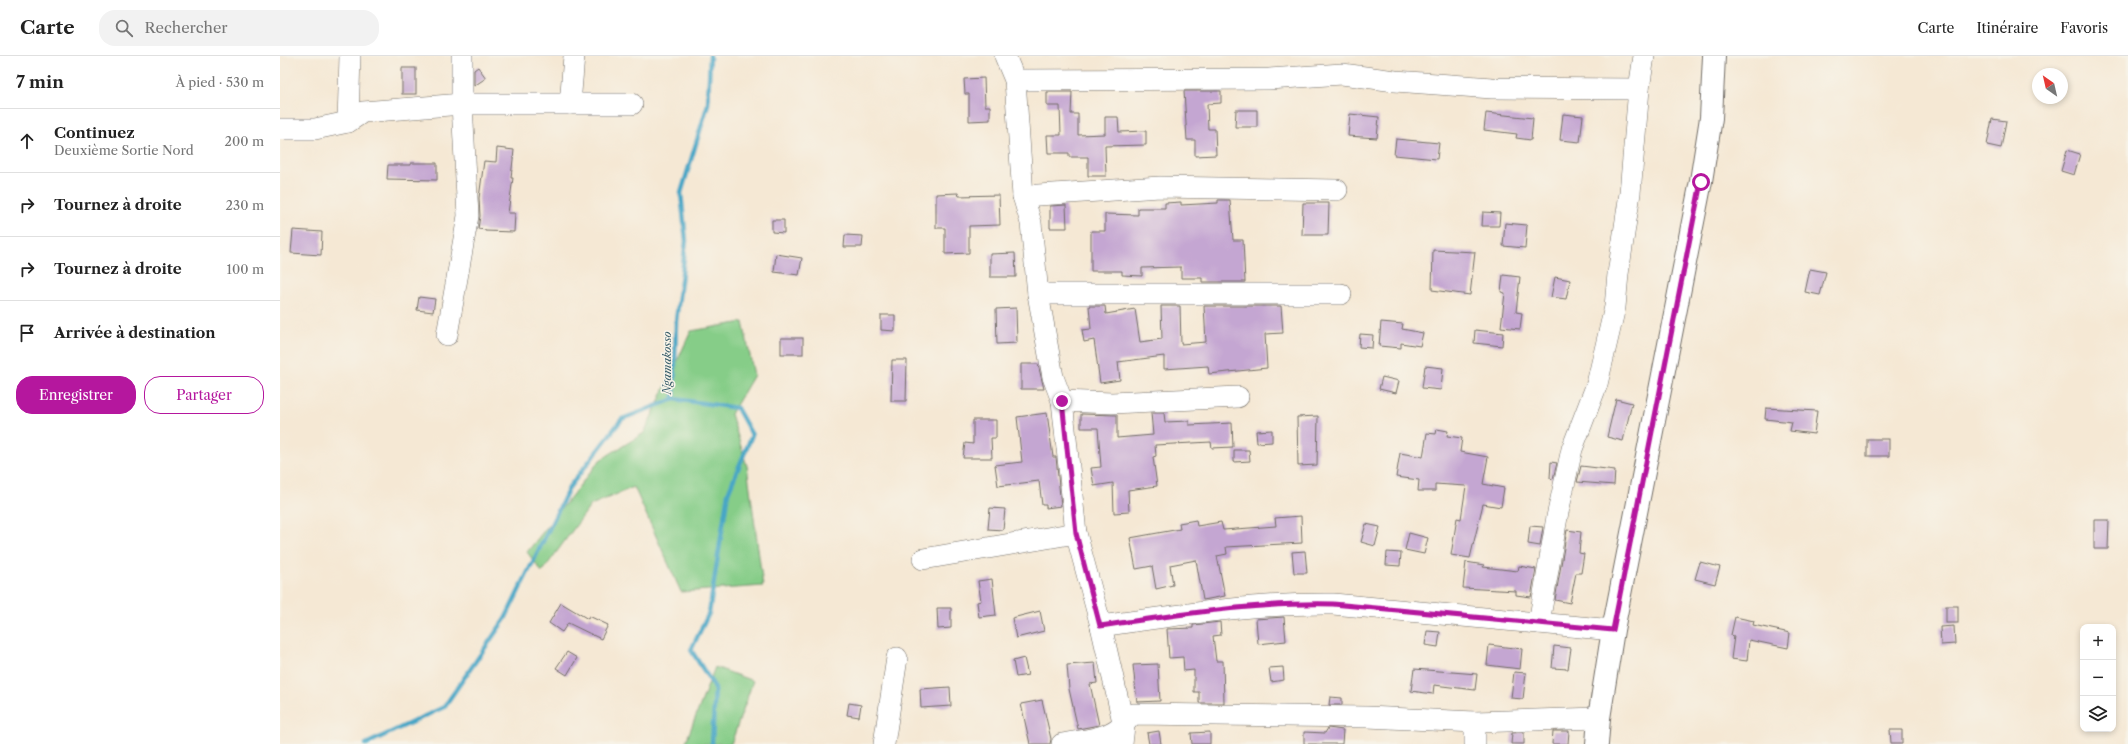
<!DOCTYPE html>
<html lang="fr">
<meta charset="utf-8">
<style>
body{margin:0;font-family:"Libre Caslon Text",serif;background:#f2f2f2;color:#222}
.controls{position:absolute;right:12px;bottom:12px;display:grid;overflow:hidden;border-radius:8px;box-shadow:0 2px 6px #0003}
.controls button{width:36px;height:36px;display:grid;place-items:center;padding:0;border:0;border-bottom:1px solid #e0e0e0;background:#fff;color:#222;font:20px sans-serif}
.compass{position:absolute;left:1752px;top:12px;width:36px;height:36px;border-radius:50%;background:#fff;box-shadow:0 2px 6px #0003;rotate:326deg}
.stop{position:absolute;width:12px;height:12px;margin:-9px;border:3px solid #b5179e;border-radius:50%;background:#fff}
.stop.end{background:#b5179e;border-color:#fff;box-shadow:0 1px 4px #0008}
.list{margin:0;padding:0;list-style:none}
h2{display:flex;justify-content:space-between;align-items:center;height:52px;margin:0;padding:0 16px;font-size:17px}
h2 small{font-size:13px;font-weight:400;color:#767676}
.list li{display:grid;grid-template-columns:26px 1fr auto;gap:12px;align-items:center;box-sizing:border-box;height:64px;padding:0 16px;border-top:1px solid #e0e0e0}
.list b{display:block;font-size:15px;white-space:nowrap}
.list p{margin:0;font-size:13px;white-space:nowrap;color:#767676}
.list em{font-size:13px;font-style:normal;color:#767676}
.actions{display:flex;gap:8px;padding:12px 16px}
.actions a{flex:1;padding:9px 0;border:1px solid #b5179e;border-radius:16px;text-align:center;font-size:14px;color:#b5179e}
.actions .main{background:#b5179e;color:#fff}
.icon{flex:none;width:22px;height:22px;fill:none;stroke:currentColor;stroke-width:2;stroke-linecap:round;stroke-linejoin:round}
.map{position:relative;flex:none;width:1848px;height:688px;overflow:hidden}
header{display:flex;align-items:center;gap:24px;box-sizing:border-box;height:56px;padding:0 20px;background:#fff;border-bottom:1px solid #e0e0e0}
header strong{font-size:19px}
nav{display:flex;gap:22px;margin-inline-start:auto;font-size:14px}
.search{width:280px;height:36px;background:#f2f2f2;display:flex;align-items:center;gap:10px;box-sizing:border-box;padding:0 14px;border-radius:16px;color:#767676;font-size:15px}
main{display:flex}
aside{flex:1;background:#fff}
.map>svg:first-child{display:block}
.green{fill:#86cd88;stroke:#587c5a}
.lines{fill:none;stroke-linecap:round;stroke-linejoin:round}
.stream{stroke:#47a6c6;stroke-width:4.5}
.building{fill:#c4a6d2}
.minor-casing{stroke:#726d66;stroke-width:22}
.major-casing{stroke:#726d66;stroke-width:24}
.minor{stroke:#fff;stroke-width:21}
.major{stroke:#fff;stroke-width:22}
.route{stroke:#b5179e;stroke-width:5}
.labels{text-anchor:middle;stroke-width:3;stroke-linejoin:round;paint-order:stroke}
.water-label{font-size:11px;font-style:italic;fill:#365c69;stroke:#f7f3e8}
</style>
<header>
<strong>Carte</strong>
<div class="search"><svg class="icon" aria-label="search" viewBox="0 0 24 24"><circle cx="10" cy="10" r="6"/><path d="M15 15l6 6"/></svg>Rechercher</div>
<nav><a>Carte</a><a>Itinéraire</a><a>Favoris</a></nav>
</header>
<main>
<aside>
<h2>7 min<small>À pied · 530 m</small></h2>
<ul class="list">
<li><svg class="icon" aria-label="ahead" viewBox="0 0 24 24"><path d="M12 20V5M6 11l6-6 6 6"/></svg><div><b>Continuez</b><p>Deuxième Sortie Nord</p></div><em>200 m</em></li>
<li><svg class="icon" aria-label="right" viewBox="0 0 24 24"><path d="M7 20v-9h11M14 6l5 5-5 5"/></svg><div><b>Tournez à droite</b></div><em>230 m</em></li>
<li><svg class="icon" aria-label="right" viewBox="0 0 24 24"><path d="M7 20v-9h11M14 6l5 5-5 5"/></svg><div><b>Tournez à droite</b></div><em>100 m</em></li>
<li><svg class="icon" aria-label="arrive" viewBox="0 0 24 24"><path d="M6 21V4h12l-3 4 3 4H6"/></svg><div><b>Arrivée à destination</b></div></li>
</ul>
<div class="actions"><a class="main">Enregistrer</a><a>Partager</a></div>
</aside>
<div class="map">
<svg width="1848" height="688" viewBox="0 0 1848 688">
<rect width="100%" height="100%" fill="#f7f3e8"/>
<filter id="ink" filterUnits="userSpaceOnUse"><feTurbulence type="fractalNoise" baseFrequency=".025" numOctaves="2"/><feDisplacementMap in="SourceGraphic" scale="8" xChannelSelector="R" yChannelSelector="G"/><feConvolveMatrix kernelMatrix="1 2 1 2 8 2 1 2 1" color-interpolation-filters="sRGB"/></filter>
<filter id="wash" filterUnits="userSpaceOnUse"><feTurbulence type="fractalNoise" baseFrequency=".012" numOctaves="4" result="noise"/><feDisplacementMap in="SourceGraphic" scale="16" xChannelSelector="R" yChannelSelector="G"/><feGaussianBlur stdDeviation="0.9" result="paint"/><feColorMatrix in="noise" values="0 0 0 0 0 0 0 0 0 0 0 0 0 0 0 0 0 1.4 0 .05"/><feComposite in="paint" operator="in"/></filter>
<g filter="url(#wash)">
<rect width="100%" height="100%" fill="#f5e8d4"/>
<g class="green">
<path d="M463,266L474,319L451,358L467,410L483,530L401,536L354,431L311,449L262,516L247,496L320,404L364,377L411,275Z"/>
<path d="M435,611L473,625L451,688H405Z"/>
</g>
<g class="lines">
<g class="stream">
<path d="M430,0L428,48L401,137L406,185L396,265L394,343L457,352L472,379L448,437L429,557L411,594L435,632L432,688"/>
<path d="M86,688L164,651L225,563L290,430L342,363L394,343"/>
</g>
</g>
<g id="blocks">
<g class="building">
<path d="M198,11L206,22L194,30V14Z"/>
<rect x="122" y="12" width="14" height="26"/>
<path d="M704,22L705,50H710V64L689,65V38H685L684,23Z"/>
<path d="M904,35H941V47L927,48L928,73H935L936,99L915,100V84H907Z"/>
<path d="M767,36H792L791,58H798V79L825,78V61H838L839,76L866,75V89L825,90L826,120H808V101H789V97H768L767,79H781L780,50H767Z"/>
<path d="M956,54H977V71H955Z"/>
<path d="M1206,57L1253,62L1251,84L1236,82L1237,78L1204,74Z"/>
<path d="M1070,58L1099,61L1097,82L1068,80Z"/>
<path d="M1283,58L1303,60L1300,86L1280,84Z"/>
<path d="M1712,63L1726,65L1721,92L1707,89Z"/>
<path d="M1116,83L1159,87L1157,103L1114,99Z"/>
<path d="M217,92L234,94L231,122H233L228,157H235L234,176L205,175V174L198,173L200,160L199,142L204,105L216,106Z"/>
<path d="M1787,94L1800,98L1794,119L1781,115Z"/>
<path d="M131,107H157V124L107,123L108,109H131Z"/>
<path d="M678,137L679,140L719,139L720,169L689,170V197L665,198V172H656V138Z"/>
<path d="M938,144H950L953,184H963L965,226H922V222H901V211L862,212V220L842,219V215H811V175H825V158L858,159V152H885V147L901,146V149L938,147Z"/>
<path d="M1023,147H1049L1048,179H1022Z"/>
<path d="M786,149L787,172H770V150Z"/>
<path d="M1203,156L1220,157L1219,170H1202Z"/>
<path d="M492,164H504V177L492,176Z"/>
<path d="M1225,167L1247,169L1245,192L1223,190Z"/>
<path d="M13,174L42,176L41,199L11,197Z"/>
<path d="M565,179L583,180L582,191H564Z"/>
<path d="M1153,194L1195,196L1190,239L1152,234Z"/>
<path d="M735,197L736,221H710V198Z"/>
<path d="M496,198L522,202L519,219L494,216Z"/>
<path d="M1530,213L1546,216L1540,239L1525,236Z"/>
<path d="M1223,219L1240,221L1236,256L1242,257L1240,273L1221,271L1225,237L1221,236Z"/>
<path d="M1275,221L1290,224L1286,243L1271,241Z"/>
<path d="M139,241L155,243L153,256L137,254Z"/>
<path d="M809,250H825L826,258L855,253L860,286L882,283L881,250H900L901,288L926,286L924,250H1001L1003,277L985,278L987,312L929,318L928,310L884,313V300L838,306L840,324L820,327L814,284L804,286L802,274L811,273Z"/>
<path d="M736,252L737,287L717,288L716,253Z"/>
<path d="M601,259H615V275L601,274Z"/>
<path d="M1101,266L1123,268L1122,273L1143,277L1140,290L1121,287V292L1099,290Z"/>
<path d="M1195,274L1223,277L1222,290L1194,287Z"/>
<path d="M1080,278L1093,279L1092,292L1079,291Z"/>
<rect x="501" y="282" width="22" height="16"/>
<path d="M612,304H627L626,345H611Z"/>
<path d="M741,308H758L764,333H741Z"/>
<path d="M1145,310L1163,312L1161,334L1142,332Z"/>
<path d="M1102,321L1119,325L1116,337L1099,333Z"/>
<path d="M1336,343L1352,347L1343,385L1327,381Z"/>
<path d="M1486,352L1537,355L1534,378L1510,375L1512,366L1485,363Z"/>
<path d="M767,357L773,401H776L781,450L766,452V449H762L759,425L718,430L715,409L742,406L737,361Z"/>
<path d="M871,357H884L885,366L909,365V369L952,367L953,391L932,392L931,386L875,389L876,400L873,401L877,430L848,434L849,456L834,457L833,427L814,430L811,412L821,411L818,372H801V358L837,359V382L873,379Z"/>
<path d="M1038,360L1037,409L1018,410L1017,361Z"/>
<path d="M693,364H716V382H711L712,402H683L685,387L693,388Z"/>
<path d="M1157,373L1168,375L1167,380L1182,382L1180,396L1208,401L1203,428L1224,432L1221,451L1203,448L1190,502L1171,499L1177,462L1181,463L1186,430L1155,428V435H1138L1139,424L1116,421L1120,397L1143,401L1147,377L1156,378Z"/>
<path d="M992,374V386L977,387L976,375Z"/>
<rect x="1587" y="383" width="22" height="17"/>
<path d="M954,394H969L970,405L954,406Z"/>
<path d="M1271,406L1277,407L1273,423L1270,422Z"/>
<path d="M1301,410L1335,414L1334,429L1297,426Z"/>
<path d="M710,452L725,453L723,474L708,473Z"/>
<path d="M1021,460L1022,487L946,491L947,498L937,500L945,540L923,544L916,504L890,509L893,529L876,533L872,510L856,513L850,482L900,473L899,467L916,464L917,470L941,466L943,474L996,470L995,462Z"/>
<path d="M1814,464H1829L1828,493H1814Z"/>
<path d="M1086,468L1100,471L1095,490L1081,486Z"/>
<path d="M1250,470L1263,471L1260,490L1248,488Z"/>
<path d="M1287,474L1301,476L1299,497L1304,498L1301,517H1296L1290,547L1275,544Z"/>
<path d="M1129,477L1148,482L1144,498L1125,494Z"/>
<path d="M1025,495L1027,517H1014L1012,496Z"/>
<path d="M1107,496L1121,497L1120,510L1106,509Z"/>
<path d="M1186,506L1204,509L1203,511L1238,515L1239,510L1256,513L1251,541L1236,539V535L1183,532Z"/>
<path d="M1420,506L1440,511L1435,528L1415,523Z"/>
<path d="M712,523L716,559L699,561L697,546L701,545L698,525Z"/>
<path d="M281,547L308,563L309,560L328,569L321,583L288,567L282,576L269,567Z"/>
<rect x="1666" y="550" width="12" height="17"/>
<path d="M657,552H671V572L658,573Z"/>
<path d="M760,555L764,575L736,582L732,562Z"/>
<path d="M1004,561L1006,585L978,588L976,563Z"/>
<path d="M1455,561L1474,565L1473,569L1510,577L1508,592L1469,584L1467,605L1451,603L1454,580L1451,579Z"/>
<path d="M940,566L941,579L933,580L936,605H943L944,647H919V636H914V614L904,615L903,601L889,602L887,573L913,572V569Z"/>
<path d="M1674,570L1675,588L1661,589L1660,571Z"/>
<path d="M1147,575L1160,576L1158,591L1145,589Z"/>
<path d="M1209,589L1242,593L1240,613L1207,609Z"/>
<path d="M1274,590L1291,592L1288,613L1272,612Z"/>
<path d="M287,596L297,602L287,619L276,612Z"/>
<path d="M744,602L748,619L736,621L733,605Z"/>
<path d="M815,607L817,627L810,628L819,669L798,673L789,633L787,609Z"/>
<path d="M878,608L880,645L857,646L853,609Z"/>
<path d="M1003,611L1004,624L991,626L989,612Z"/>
<path d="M1134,613L1197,618L1195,634L1154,629L1153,638L1131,635Z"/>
<path d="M1234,616L1246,617L1243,643L1231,642Z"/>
<path d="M670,631L671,650L641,652L640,633Z"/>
<path d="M1050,641L1062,642V649H1049Z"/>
<path d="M762,644L771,683L770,688H750L741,648Z"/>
<path d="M569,647L581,649L579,661L567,659Z"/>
<path d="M1048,672L1063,674L1062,688H1024V676L1045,677Z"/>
<path d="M1610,674H1622V687H1611Z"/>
<path d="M879,675L881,688H869L867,677Z"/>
<path d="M1273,675H1289L1288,688H1272Z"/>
<path d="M930,676V688H912L911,677Z"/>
<path d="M1244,676V688H1231L1232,677Z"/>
</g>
</g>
</g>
<g filter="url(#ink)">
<use href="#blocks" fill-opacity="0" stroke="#726d66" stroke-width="1"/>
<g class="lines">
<g class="minor-casing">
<g id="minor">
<path d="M725,0L735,24L743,140L751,167L758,238L773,321L782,345L796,477L821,570L844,670L842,688"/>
<path d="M735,24L989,23L1062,18L1115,25L1212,32L1359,33"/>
<path d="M290,48L294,0"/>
<path d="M68,66L70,0"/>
<path d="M0,73H35L68,66L83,56L182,48H352"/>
<path d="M743,140L880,131L1057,134"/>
<path d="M758,238H1061"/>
<path d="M167,279L188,160L182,48V0"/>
<path d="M782,345L832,347L958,341"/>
<path d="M643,503L796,477"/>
<path d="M1259,567L1277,461L1292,393L1317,328L1335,251L1338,218L1350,137L1359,33L1364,0"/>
<path d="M821,570C898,559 975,547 1053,548L1333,574"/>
<path d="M1195,666V688"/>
<path d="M604,688L617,602"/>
<path d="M782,688C813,682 832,684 853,658L1087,661L1195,666L1319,662"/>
</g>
</g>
<g class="major-casing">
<path id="major" d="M1317,688L1319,662L1333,574L1421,125L1431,62L1434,0"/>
</g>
<use href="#minor" class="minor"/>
<use href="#major" class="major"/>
</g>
</g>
<g class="lines" filter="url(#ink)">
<path class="route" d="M782,345L796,477L820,570C898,559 975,546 1053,548L1333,574L1421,126"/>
</g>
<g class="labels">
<g class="water-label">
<text transform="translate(387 307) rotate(-90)" y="4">Ngamakosso</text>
</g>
</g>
</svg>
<div class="controls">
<button>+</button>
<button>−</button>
<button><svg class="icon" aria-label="layers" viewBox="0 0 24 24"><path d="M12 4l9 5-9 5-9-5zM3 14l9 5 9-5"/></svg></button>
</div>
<svg class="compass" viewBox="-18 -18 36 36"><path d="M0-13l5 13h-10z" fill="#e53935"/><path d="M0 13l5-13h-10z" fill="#767676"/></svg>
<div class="stop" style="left:1421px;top:126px"></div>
<div class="stop end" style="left:782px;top:345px"></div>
</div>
</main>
